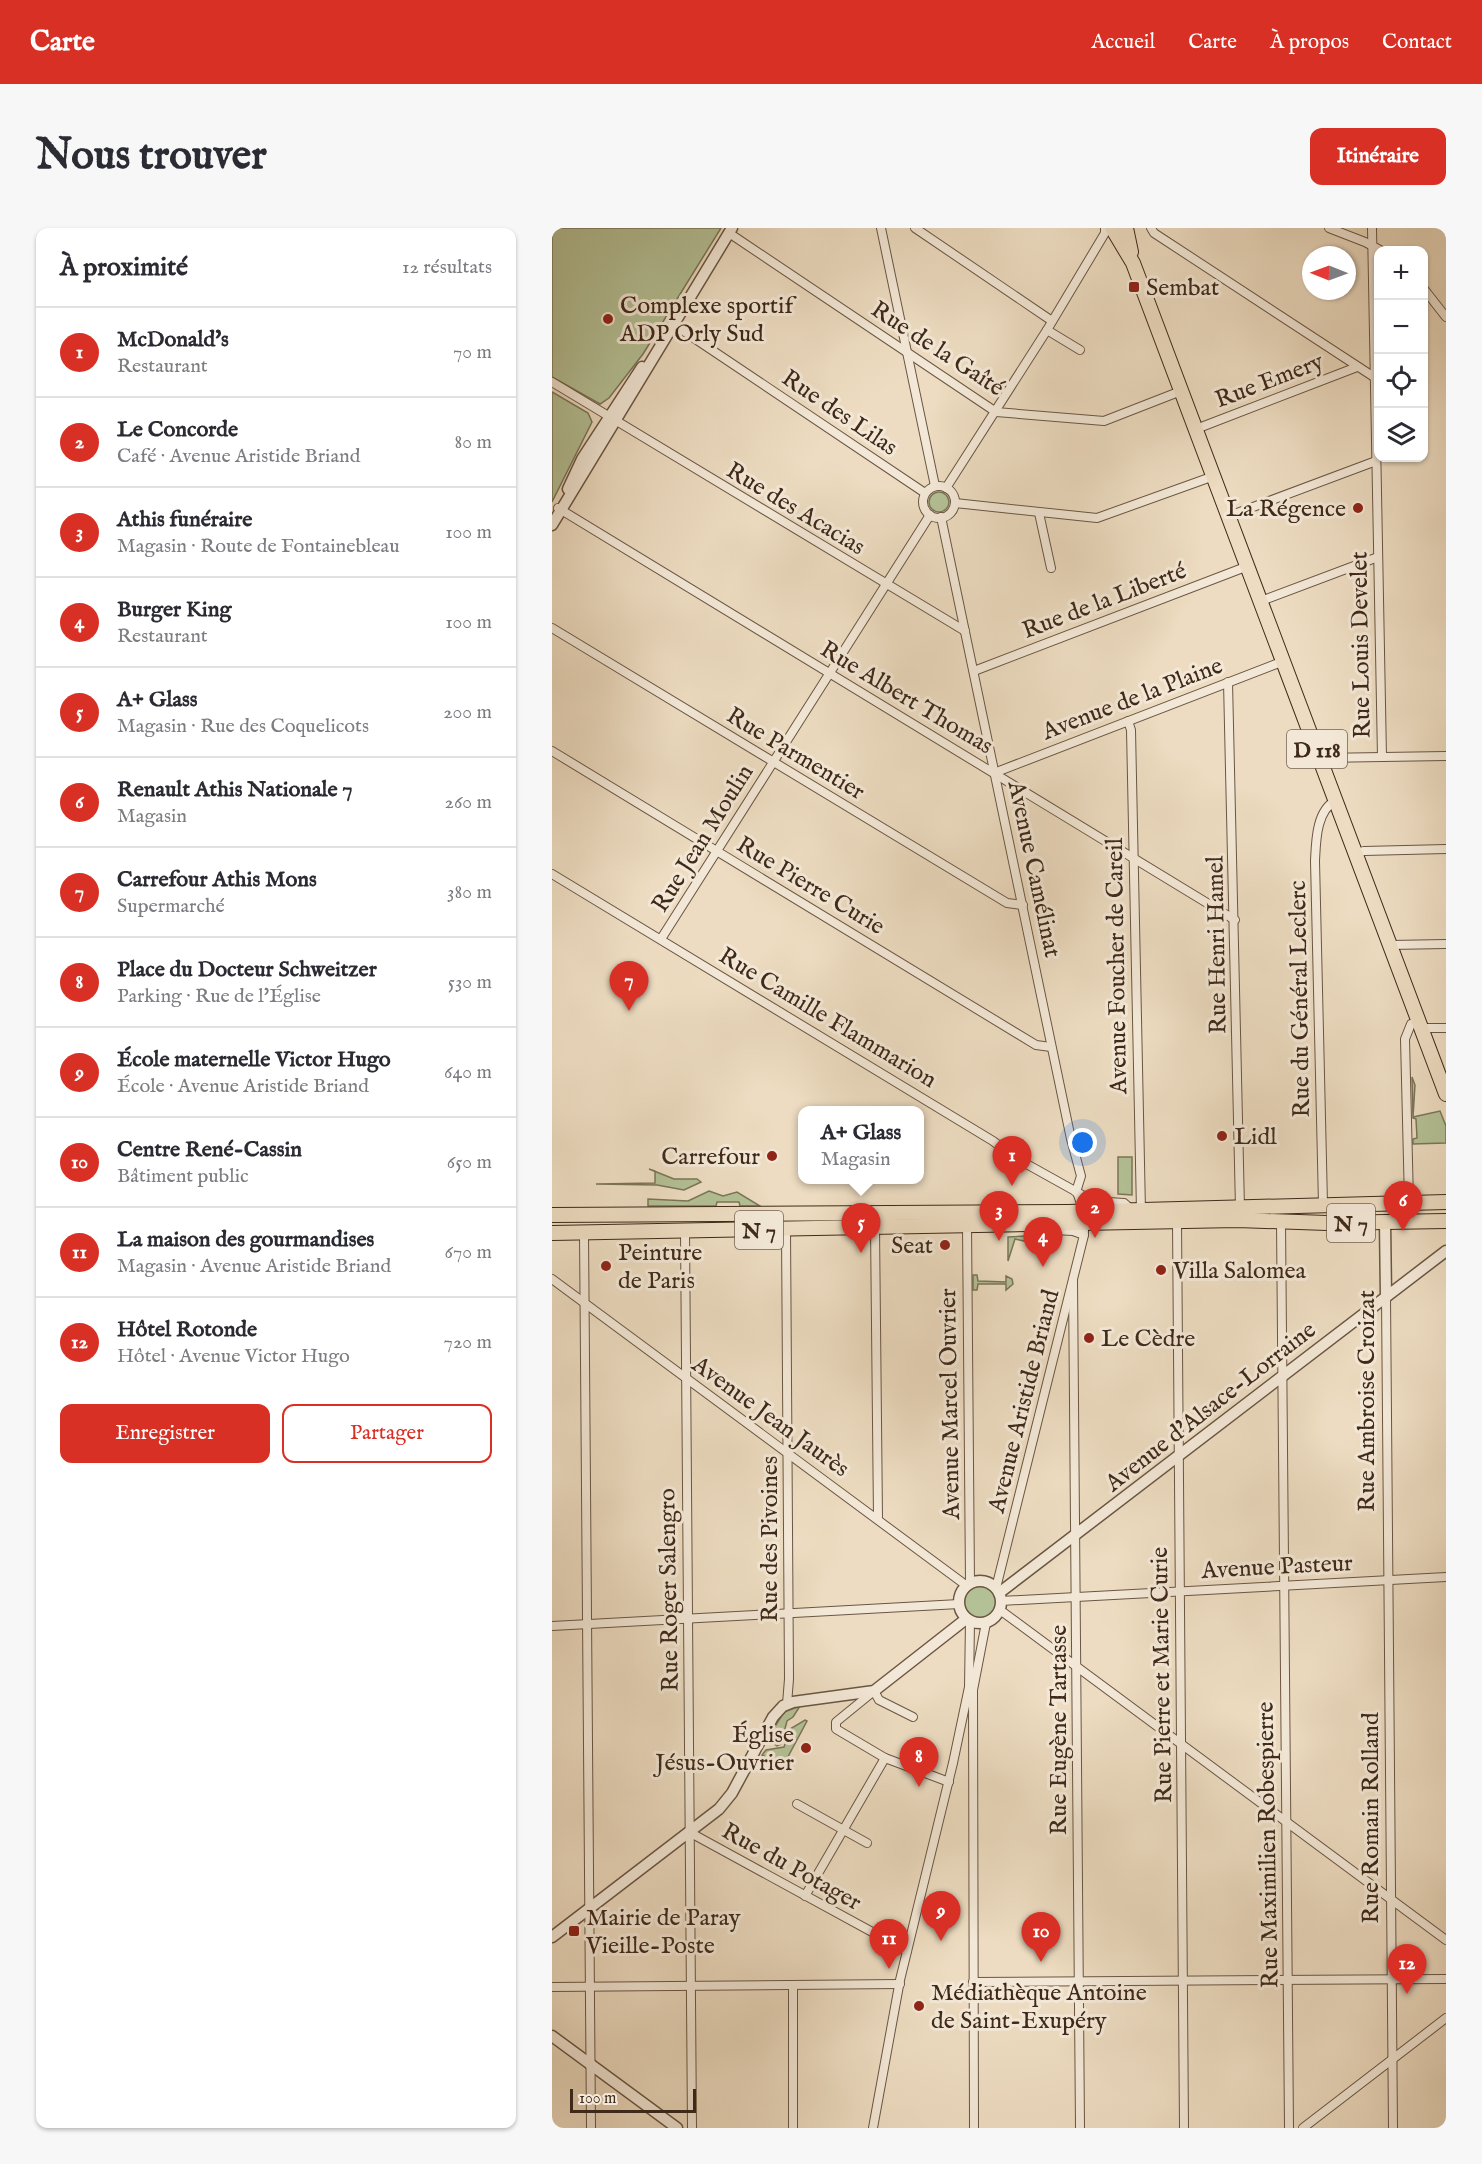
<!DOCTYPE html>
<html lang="fr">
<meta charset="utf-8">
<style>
body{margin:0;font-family:"IM FELL English",serif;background:#f7f7f7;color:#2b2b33}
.controls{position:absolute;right:18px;top:18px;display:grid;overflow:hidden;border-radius:12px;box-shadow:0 2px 4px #0004}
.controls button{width:54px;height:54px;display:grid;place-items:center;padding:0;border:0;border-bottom:2px solid #e1e1e2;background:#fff;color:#2b2b33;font:30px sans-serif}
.compass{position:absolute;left:750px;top:18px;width:54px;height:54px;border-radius:50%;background:#fff;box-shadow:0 2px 4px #0004;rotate:271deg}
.scale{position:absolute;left:18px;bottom:15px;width:126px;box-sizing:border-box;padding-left:6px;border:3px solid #3f2919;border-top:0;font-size:16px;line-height:21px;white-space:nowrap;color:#3f2919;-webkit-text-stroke:4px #f3e8d7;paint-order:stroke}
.you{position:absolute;left:531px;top:915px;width:21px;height:21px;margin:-15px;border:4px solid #fff;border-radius:50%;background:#1a73e8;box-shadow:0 0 0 9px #1a73e833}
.badge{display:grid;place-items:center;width:39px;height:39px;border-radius:50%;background:#d93025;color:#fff;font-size:20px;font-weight:700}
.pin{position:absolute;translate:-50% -50px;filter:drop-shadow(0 2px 3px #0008)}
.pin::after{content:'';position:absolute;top:32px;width:21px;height:18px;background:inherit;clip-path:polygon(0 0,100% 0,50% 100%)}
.popup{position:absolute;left:246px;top:878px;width:126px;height:78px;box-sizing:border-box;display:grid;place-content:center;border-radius:12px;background:#fff;filter:drop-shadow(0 2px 4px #0005);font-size:20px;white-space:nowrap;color:#7c7c81}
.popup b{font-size:22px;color:#2b2b33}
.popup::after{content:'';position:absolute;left:50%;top:100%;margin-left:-12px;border:12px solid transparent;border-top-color:#fff}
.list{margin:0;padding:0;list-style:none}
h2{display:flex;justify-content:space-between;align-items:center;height:78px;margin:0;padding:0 24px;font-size:26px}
h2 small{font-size:20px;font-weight:400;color:#7c7c81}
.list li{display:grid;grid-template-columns:39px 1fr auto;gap:18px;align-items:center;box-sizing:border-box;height:90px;padding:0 24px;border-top:2px solid #e1e1e2}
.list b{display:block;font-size:22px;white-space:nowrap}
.list p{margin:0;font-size:20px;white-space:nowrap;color:#7c7c81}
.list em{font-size:20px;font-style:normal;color:#7c7c81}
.actions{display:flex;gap:12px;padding:18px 24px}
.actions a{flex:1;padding:14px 0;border:2px solid #d93025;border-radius:12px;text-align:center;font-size:21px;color:#d93025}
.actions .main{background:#d93025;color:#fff}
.icon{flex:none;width:33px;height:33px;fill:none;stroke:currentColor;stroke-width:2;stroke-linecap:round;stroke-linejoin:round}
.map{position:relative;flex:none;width:894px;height:1900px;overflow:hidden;border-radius:12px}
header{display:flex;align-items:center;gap:36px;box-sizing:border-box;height:84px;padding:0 30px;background:#d93025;color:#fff}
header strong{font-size:28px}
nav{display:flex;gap:33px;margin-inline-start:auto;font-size:21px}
.intro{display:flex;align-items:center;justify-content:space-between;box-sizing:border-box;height:144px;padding:0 36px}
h1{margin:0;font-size:42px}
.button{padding:15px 27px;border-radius:12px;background:#d93025;color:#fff;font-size:21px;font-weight:700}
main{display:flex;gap:36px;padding:0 36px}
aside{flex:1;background:#fff;border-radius:12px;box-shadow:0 2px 4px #0004}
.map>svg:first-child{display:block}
.green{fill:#b4c196;stroke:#7a7558;stroke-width:1.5}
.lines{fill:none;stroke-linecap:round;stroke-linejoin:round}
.minor-casing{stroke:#6a5643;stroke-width:10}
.tertiary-casing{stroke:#6a5643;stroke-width:13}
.primary-casing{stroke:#3f2919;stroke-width:16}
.minor{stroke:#f3e8d7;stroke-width:8}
.tertiary{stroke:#f3e8d7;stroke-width:10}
.primary{stroke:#eddcc1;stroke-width:14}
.poi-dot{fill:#8f2418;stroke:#f3e8d7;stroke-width:2}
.labels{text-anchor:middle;stroke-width:6;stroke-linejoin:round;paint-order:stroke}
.shield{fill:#f3e8d7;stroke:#756252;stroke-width:1.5}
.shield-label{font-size:22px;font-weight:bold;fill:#3f2919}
.poi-label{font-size:24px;fill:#3f2919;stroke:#f3e8d7;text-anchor:start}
.street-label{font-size:24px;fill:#3f2919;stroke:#f3e8d7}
</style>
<header>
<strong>Carte</strong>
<nav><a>Accueil</a><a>Carte</a><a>À propos</a><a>Contact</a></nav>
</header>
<div class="intro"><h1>Nous trouver</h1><a class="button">Itinéraire</a></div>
<main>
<aside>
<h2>À proximité<small>12 résultats</small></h2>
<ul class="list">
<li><span class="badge">1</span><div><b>McDonald's</b><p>Restaurant</p></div><em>70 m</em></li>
<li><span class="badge">2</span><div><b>Le Concorde</b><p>Café · Avenue Aristide Briand</p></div><em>80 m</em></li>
<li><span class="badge">3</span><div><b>Athis funéraire</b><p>Magasin · Route de Fontainebleau</p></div><em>100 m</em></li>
<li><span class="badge">4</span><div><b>Burger King</b><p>Restaurant</p></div><em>100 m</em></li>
<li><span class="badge">5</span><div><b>A+ Glass</b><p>Magasin · Rue des Coquelicots</p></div><em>200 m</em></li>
<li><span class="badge">6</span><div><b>Renault Athis Nationale 7</b><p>Magasin</p></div><em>260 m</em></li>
<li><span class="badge">7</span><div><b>Carrefour Athis Mons</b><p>Supermarché</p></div><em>380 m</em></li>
<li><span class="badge">8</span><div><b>Place du Docteur Schweitzer</b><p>Parking · Rue de l'Église</p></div><em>530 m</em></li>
<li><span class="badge">9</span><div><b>École maternelle Victor Hugo</b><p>École · Avenue Aristide Briand</p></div><em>640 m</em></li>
<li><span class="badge">10</span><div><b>Centre René-Cassin</b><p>Bâtiment public</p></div><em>650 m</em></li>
<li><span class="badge">11</span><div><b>La maison des gourmandises</b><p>Magasin · Avenue Aristide Briand</p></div><em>670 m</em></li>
<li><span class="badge">12</span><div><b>Hôtel Rotonde</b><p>Hôtel · Avenue Victor Hugo</p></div><em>720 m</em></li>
</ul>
<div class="actions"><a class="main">Enregistrer</a><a>Partager</a></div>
</aside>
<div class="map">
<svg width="894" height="1900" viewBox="0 0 894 1900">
<rect width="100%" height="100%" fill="#eddcc1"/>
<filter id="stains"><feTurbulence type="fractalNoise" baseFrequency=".00333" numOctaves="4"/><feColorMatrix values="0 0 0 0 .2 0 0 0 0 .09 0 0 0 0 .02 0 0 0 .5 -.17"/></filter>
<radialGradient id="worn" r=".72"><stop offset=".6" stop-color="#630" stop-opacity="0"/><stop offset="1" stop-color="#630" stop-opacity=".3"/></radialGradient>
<g class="green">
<path d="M0,0H169L91,126L57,170L48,176L0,149Z"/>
<path d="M0,164L36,185L40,194L0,274Z"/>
<circle cx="387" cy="274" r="10"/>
<path d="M860,849L863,857L861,889L888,883L894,898V915L861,916V911L865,910L864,891L861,890Z"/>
<path d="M566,929H580V967L566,966Z"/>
<path d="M97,941L122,951H145L149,954L132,962L105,957L44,956L103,955V943Z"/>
<path d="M157,963L171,968L185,964L208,978H188L187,974H165L164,978H96V971L136,973Z"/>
<path d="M493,1007L490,1017L463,1011L456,1033V1009Z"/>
<path d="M421,1047H425L426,1053L454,1054V1048L460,1051L461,1056L454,1062V1056H426L425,1062H421Z"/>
<circle cx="428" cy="1374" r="16"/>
<path d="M248,1478L241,1489L235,1493L229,1516L225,1518L215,1511L232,1484Z"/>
<path d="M253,1492L255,1493L231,1538L210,1527L214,1522L232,1519L238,1501Z"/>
</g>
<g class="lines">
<g class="minor-casing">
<g id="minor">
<path d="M329,0L383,258"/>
<path d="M363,0L500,93"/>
<path d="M599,0L602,5L822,149"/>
<path d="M777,0L813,14L828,22"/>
<path d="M820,0L830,529"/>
<path d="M177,5L444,184L552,193L629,163"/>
<path d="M872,61L894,89"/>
<path d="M121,96L373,265"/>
<path d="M495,102L528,122"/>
<path d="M0,154L413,403"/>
<path d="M644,201L805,139"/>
<circle cx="387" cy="274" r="16"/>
<path d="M394,260L495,102L553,5V0"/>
<path d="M403,275L545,290L662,248"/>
<path d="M6,280L683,692"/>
<path d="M487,285L499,340"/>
<path d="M677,288L824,233"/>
<path d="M389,289L519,911L529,948L524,964"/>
<path d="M709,373L826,329"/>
<path d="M0,400L455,675L471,677"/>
<path d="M422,443L696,338"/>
<path d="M676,454L688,980"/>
<path d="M576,493L579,502L589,983"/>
<path d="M0,523L484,817L499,819"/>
<path d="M768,530L894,528"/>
<path d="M442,545L732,433"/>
<path d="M804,625L812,623L894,621"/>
<path d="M0,646L441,913L462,929L541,973L572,975L580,982"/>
<path d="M109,711L378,287"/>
<path d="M838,717L894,716"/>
<path d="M871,800H894"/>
<path d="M857,974L853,811L859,796L868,794"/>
<path d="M771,976L763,633C764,613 764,583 784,572"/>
<path d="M625,993L632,1900"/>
<path d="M729,994L737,1900"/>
<path d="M415,997L418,1355"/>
<path d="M323,999L326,1290"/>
<path d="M482,1001L521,1003L532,1007"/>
<path d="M234,1002L237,1451L235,1476"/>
<path d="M133,1003L140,1900"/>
<path d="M32,1005L39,1900"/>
<path d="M0,1051L415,1358"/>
<path d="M521,1052L528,1900"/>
<path d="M834,1069L841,1900"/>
<path d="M444,1360L532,1007V984L525,964"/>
<path d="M449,1373L894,1349"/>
<path d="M448,1382L894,1712"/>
<path d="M0,1398L407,1376"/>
<path d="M361,1489L327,1472L322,1463L284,1494V1501L333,1530L397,1554"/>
<path d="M245,1576L315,1615"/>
<path d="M137,1604L355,1723"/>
<path d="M253,1668L333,1530"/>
<path d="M421,1754L894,1751"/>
<path d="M241,1757V1900"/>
<path d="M0,1759L348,1756"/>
<path d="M321,1900L348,1752L401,1535L417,1459L418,1393"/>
<path d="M422,1900L421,1462L434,1395"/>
<path d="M751,1900L894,1790"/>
</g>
</g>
<g class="tertiary-casing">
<g id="tertiary">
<path d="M16,261L30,231L90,139"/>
<path d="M0,297L180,0"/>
<path d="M833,994L834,1069"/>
<circle cx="428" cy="1374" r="21"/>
<path d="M447,1365L894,1023"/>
<path d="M0,1709L167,1581L180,1565L221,1489L231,1478L241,1474L322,1463L414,1391"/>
<path d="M0,1808L125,1900"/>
</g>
</g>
<g class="primary-casing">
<g id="primary">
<path d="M560,0L581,35L894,866"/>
<path d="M574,0L579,24"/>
<path d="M0,987L516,984L894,974"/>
<path d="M0,1005L685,992L775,995L894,993"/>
</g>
</g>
<use href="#minor" class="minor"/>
<use href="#tertiary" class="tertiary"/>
<use href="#primary" class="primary"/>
</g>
<g class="poi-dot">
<rect x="576" y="53" width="12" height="12" rx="3"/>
<circle cx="56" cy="91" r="6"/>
<circle cx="806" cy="280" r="6"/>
<circle cx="670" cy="908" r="6"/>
<circle cx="220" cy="928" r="6"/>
<circle cx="393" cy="1017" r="6"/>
<circle cx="54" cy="1038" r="6"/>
<circle cx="609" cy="1042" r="6"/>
<circle cx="537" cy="1110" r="6"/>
<circle cx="254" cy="1520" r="6"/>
<rect x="16" y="1697" width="12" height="12" rx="3"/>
<circle cx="367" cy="1778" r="6"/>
</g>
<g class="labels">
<g class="shield">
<rect x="735" y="502" width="60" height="38" rx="4.5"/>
<rect x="775" y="976" width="48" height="38" rx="4.5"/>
<rect x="183" y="983" width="48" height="38" rx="4.5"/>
</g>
<g class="shield-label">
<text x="765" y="529">D 118</text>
<text x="799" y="1003">N 7</text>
<text x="207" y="1010">N 7</text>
</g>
<g class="poi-label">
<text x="594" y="67">Sembat</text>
<text x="68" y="85">Complexe sportif<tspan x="68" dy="28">ADP Orly Sud</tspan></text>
<text x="794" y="288" text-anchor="end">La Régence</text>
<text x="682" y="916">Lidl</text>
<text x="208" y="936" text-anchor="end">Carrefour</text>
<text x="381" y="1025" text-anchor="end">Seat</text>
<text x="66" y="1032">Peinture<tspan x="66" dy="28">de Paris</tspan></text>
<text x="621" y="1050">Villa Salomea</text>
<text x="549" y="1118">Le Cèdre</text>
<text x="242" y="1514" text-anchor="end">Église<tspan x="242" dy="28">Jésus-Ouvrier</tspan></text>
<text x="34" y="1697">Mairie de Paray<tspan x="34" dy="28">Vieille-Poste</tspan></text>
<text x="379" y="1772">Médiathèque Antoine<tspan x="379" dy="28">de Saint-Exupéry</tspan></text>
</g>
<g class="street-label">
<text transform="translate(386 120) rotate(33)" y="8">Rue de la Gaîté</text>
<text transform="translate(717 152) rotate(-21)" y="8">Rue Emery</text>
<text transform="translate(288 184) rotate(34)" y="8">Rue des Lilas</text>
<text transform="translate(244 280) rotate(31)" y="8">Rue des Acacias</text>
<text transform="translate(552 372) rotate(-21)" y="8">Rue de la Liberté</text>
<text transform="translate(808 417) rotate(-91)" y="8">Rue Louis Develet</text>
<text transform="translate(355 469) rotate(31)" y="8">Rue Albert Thomas</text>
<text transform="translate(580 470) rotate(-21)" y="8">Avenue de la Plaine</text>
<text transform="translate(244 525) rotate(31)" y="8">Rue Parmentier</text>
<text transform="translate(150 610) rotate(-58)" y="8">Rue Jean Moulin</text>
<text transform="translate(483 641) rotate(78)" y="8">Avenue Camélinat</text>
<text transform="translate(259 657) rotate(31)" y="8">Rue Pierre Curie</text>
<text transform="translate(664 717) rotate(-91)" y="8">Rue Henri Hamel</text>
<text transform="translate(564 738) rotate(-91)" y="8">Avenue Foucher de Careil</text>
<text transform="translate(747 771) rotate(-91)" y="8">Rue du Général Leclerc</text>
<text transform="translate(276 789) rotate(31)" y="8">Rue Camille Flammarion</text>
<text transform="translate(471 1173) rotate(-76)" y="8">Avenue Aristide Briand</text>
<text transform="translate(814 1173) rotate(-90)" y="8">Rue Ambroise Croizat</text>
<text transform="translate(397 1176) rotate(-91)" y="8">Avenue Marcel Ouvrier</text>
<text transform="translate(658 1178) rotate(-38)" y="8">Avenue d'Alsace-Lorraine</text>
<text transform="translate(219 1188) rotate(36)" y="8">Avenue Jean Jaurès</text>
<text transform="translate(217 1311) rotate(-90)" y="8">Rue des Pivoines</text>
<text transform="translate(725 1338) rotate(-3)" y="8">Avenue Pasteur</text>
<text transform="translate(116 1362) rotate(-91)" y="8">Rue Roger Salengro</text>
<text transform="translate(609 1447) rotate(-91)" y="8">Rue Pierre et Marie Curie</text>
<text transform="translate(506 1502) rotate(-90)" y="8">Rue Eugène Tartasse</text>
<text transform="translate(818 1590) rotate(-90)" y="8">Rue Romain Rolland</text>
<text transform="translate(715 1617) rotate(-91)" y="8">Rue Maximilien Robespierre</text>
<text transform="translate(240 1638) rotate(29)" y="8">Rue du Potager</text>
</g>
</g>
<rect width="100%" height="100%" filter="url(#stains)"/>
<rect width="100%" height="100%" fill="url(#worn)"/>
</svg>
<div class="controls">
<button>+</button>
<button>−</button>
<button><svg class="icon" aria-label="locate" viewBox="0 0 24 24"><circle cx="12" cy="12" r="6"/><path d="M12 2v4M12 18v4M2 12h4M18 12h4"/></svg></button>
<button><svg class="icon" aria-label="layers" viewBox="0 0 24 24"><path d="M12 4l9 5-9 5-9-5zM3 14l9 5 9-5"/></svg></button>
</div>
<svg class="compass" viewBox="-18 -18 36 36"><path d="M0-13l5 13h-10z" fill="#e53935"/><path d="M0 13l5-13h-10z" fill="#7c7c81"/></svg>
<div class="scale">100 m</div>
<div class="you"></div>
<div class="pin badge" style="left:460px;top:958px">1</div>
<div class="pin badge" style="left:543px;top:1010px">2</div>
<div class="pin badge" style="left:447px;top:1013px">3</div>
<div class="pin badge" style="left:491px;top:1039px">4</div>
<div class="pin badge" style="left:309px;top:1025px">5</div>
<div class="popup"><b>A+ Glass</b>Magasin</div>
<div class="pin badge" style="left:851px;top:1003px">6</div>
<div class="pin badge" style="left:77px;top:783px">7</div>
<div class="pin badge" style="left:367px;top:1559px">8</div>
<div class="pin badge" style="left:389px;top:1713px">9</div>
<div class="pin badge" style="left:489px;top:1734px">10</div>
<div class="pin badge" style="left:337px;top:1741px">11</div>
<div class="pin badge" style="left:855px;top:1766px">12</div>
</div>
</main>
